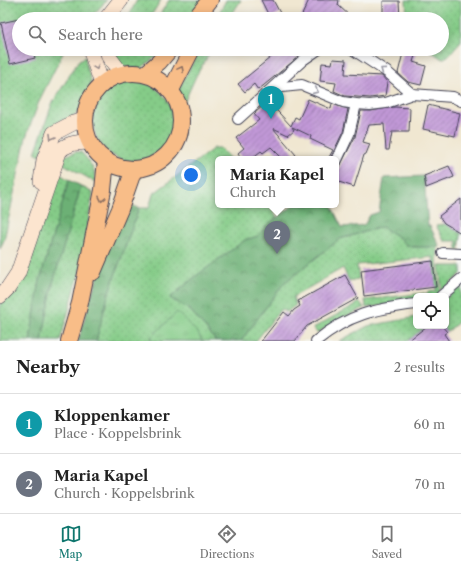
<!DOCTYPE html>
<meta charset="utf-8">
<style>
body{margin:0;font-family:"Libre Caslon Text",serif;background:#f2f2f2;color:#222}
.controls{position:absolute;right:12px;bottom:12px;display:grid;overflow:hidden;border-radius:6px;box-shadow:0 2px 10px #0003}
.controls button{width:36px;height:36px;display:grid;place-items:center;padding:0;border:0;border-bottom:1px solid #e0e0e0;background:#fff;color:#222;font:20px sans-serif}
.you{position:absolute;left:191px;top:175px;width:14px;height:14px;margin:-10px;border:3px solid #fff;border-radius:50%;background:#1a73e8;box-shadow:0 0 0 6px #1a73e833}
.badge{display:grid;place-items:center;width:26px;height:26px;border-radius:50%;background:#0f766e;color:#fff;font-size:13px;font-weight:700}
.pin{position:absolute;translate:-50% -33px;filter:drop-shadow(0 1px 2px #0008)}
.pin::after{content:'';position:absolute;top:21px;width:14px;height:12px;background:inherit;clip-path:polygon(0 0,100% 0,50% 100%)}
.popup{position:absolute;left:215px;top:156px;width:124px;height:52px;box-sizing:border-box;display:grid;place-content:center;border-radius:6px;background:#fff;filter:drop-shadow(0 1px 3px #0005);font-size:13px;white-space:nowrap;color:#767676}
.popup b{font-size:15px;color:#222}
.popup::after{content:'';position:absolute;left:50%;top:100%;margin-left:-8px;border:8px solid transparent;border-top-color:#fff}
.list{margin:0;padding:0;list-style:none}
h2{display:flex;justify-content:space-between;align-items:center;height:52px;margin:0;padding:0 16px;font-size:17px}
h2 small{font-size:13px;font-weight:400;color:#767676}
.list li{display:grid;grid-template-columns:26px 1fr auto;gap:12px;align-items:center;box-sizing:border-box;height:60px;padding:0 16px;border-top:1px solid #e0e0e0}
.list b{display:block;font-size:15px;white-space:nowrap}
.list p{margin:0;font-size:13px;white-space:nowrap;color:#767676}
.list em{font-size:13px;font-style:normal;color:#767676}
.icon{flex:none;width:22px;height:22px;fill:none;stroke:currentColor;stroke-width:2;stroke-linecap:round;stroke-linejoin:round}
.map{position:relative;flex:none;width:461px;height:341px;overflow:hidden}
.search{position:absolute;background:#fff;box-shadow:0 2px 10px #0003;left:12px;right:12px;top:12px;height:44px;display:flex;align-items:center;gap:10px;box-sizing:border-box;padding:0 14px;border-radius:22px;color:#767676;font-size:15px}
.sheet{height:172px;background:#fff}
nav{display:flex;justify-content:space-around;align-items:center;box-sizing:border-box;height:56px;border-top:1px solid #e0e0e0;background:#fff;font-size:11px;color:#767676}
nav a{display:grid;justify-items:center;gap:2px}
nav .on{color:#0f766e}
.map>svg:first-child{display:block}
.grass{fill:url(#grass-dots);stroke:#547762}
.forest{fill:url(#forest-crowns);stroke:#476958}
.park{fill:url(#park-tufts);stroke:#547762}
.building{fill:url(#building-hatch)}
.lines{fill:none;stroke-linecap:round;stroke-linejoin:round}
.street-casing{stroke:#414052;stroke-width:12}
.secondary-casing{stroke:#414052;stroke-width:16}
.primary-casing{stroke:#414052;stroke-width:18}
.street{stroke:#fff;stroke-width:10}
.secondary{stroke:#fce5cf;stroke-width:15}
.primary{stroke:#f8bd88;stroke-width:16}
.oneway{stroke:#9a8d8c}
.oneway2{stroke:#8d7062}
.oneway3{stroke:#9c9ca7}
</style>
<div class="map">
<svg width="461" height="341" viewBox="0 0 461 341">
<defs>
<pattern id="grass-dots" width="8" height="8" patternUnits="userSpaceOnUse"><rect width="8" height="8" fill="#85cc88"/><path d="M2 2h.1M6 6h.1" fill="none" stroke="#73af76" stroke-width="1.8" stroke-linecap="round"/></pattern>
<pattern id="forest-crowns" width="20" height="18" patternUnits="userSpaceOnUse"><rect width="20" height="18" fill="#6cb074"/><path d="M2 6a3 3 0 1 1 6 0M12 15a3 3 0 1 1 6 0" fill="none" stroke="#588f60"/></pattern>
<pattern id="park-tufts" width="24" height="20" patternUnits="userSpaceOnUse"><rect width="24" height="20" fill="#85cc88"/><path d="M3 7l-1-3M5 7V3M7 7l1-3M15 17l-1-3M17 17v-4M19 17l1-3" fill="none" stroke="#73af76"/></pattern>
<pattern id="building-hatch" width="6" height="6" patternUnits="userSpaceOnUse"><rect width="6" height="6" fill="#c198d7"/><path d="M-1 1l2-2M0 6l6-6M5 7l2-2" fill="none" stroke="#9c7cb0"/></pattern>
</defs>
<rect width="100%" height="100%" fill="#f6f6f2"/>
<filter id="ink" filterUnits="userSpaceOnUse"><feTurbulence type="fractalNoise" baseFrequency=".025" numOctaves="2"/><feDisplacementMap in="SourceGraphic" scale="8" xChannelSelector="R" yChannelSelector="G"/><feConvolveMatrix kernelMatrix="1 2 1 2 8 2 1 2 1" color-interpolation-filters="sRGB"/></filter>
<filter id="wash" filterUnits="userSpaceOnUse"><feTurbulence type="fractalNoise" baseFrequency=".012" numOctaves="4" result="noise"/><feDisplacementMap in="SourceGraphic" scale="16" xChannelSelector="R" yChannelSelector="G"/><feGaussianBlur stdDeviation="0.9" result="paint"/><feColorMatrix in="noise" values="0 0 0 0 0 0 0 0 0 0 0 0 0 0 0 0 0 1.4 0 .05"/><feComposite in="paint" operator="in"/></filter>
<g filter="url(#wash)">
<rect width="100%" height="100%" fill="#f0e7d1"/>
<g class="grass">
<path d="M0,0H107L89,19H19V49H65L40,99L26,137L4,240L0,249Z"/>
<path d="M137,0H161L149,19H127Z"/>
<path d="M169,0H205L190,19H157Z"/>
<path d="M226,0H241L229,19H216Z"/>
<path d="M406,0H461V41L448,56L442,59L428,49H442V19H407Z"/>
<path d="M136,49H166L140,69L120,66L112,54Z"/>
<path d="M200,49H212L196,76L183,105L178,90Z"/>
<path d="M86,57C84,68 92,75 91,84C89,95 81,114 71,118C65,121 57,120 52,127C47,135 44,147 40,156L35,153L52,104L79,60Z"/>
<circle cx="133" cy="121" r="40"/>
<path d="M214,148H220L230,159H218V205H267L277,217L258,236L245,240L196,276L171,297L191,311L216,341H96L109,292L139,208H149L153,194Z"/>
<path d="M76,152H81C88,159 98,173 95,182L60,162L62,157Z"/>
<path d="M57,172L69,180L40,280L30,341H0V303L6,300Z"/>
<path d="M81,186L93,193L81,268L60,341H42L53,283Z"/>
<path d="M445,224L461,233L459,250H457V241H444L436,225Z"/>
<path d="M382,227L400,238L405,244L412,247H438L437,268L440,292L435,296H427V292L436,291L433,257L357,265L359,279L349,281L343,268L293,297L296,305L287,312L281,309L256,341H241L284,283L340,239Z"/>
<path d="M439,266H461V274L442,291Z"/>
<path d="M461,285V320L447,332L442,326H446V298Z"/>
<path d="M425,293V296H416V300L366,308L365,300Z"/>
<path d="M360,302L364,308L341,319L317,333L313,328Z"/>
<path d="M416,317V326H427L408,341H339L368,326Z"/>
</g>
<g class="forest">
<path d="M424,176L428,226H430L440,247H412L405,244L400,238L382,227L340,239L284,283L241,341H216L191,311L170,298L196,276L245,240L258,236L267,225L294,205H331L342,227L364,225L370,215L379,212L384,178Z"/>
<path d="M69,180L81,186L53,283L42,341H30L40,280Z"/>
<path d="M125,203L139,208L109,292L96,341H78L93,290Z"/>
</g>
<path class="park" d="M177,312L198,333L202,341H153L150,338Z"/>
<g id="blocks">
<g class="building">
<path d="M261,0H273L280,13L270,18Z"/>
<path d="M309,0H339L338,5L353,19H300Z"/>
<path d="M383,1H399L400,19H387V17H383Z"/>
<path d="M19,19V49H33L35,58L10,64L1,23Z"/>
<path d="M281,49H308L258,90L254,84L245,92L238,84Z"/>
<path d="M404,49H417L413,62L426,66L421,85L408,82L398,73Z"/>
<path d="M333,59L346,60L345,74L382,76L387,82L385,96L370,98L345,96L334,91L336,83L320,81L322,63L332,64Z"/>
<path d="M308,99L331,109L332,104L348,109L343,132L330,159H328L333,150L310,139L311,136L292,127L294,130L288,135L273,128L296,155L290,159H283L271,147L263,153L261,151L251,159H242L238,153L244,148L236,138L259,120L254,114L268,101L291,126L295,117L299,119Z"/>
<path d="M428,105L460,113L455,136L423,129Z"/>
<path d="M394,107L410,108L409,132H392L389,150H386L384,124L369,125L363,142L370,144L366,154L364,155L354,187L336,181L339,168L355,137L361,111H371Z"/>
<path d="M449,166L454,177L426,188L424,176Z"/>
<path d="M461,199V233L444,223L439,216Z"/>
<path d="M433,261L436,287L364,296L361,270Z"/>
<path d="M345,275L358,298L307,326L295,341H261L284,312L289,316L294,310L300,306L298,301Z"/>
<path d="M427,326H442L447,332L444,334L449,341H408Z"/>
</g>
</g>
</g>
<g filter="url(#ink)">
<use href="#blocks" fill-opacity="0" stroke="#414052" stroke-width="1"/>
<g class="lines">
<g class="street-casing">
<g id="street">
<path d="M352,49L387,72L412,94"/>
<path d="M266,93L282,87L302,85L343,102L356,104L370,105L386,103L412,94L453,97L461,101"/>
<path d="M238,119L303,60L319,49"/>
<path d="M336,162L349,134L356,104"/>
<path d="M443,253L461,254"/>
<path d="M441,296L461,279"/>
<path d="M316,341C349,314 375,309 416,304"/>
</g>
</g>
<g class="secondary-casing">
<g id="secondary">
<path d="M106,19L121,0"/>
<path d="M90,49L102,84"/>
<path d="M107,49L109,57L122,74"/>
<path d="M41,181L44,160L54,133L73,123L85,120"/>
<path d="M0,296L8,288L18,273L59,152C67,142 78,143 90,142"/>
</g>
</g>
<g class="primary-casing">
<g id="primary">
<path d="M195,19L210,0"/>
<circle cx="133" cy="121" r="48"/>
<path d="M145,74L159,62L170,49"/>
<path d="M171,90L192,49"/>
<path d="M93,272L120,209L134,169"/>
<path d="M69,341L80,303L103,190L106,160"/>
</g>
</g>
<use href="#street" class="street"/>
<use href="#secondary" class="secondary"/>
<use href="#primary" class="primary"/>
</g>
<defs><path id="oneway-chevron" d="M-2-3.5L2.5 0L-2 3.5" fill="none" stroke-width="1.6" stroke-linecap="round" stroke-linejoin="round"/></defs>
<g class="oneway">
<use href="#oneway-chevron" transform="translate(96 67) rotate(70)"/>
<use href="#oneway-chevron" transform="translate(52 137) rotate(120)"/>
</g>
<g class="oneway2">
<use href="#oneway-chevron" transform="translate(181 69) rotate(-62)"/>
<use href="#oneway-chevron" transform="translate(102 199) rotate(102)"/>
</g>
<g class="oneway3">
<use href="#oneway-chevron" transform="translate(383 70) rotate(-143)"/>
<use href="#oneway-chevron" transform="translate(316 91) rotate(24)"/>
</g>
</g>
</svg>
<div class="controls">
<button><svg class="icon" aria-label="locate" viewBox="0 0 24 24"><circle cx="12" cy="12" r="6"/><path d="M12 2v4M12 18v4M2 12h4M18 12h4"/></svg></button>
</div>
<div class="you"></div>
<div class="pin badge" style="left:271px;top:119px;background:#0f9aa8">1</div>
<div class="pin badge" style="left:277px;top:254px;background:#6b7280">2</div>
<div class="popup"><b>Maria Kapel</b>Church</div>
<div class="search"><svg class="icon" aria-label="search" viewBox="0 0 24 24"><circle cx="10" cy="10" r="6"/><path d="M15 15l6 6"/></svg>Search here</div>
</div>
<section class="sheet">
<h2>Nearby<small>2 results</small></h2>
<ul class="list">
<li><span class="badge" style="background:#0f9aa8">1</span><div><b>Kloppenkamer</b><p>Place · Koppelsbrink</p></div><em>60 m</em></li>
<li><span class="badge" style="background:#6b7280">2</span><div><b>Maria Kapel</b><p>Church · Koppelsbrink</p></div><em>70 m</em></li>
</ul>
</section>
<nav>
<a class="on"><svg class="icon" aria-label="map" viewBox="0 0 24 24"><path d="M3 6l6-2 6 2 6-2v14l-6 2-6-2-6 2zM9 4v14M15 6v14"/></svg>Map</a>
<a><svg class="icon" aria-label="directions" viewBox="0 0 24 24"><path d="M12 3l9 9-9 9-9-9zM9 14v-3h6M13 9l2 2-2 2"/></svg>Directions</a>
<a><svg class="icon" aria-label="saved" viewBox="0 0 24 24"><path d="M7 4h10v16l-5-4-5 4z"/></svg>Saved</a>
</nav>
